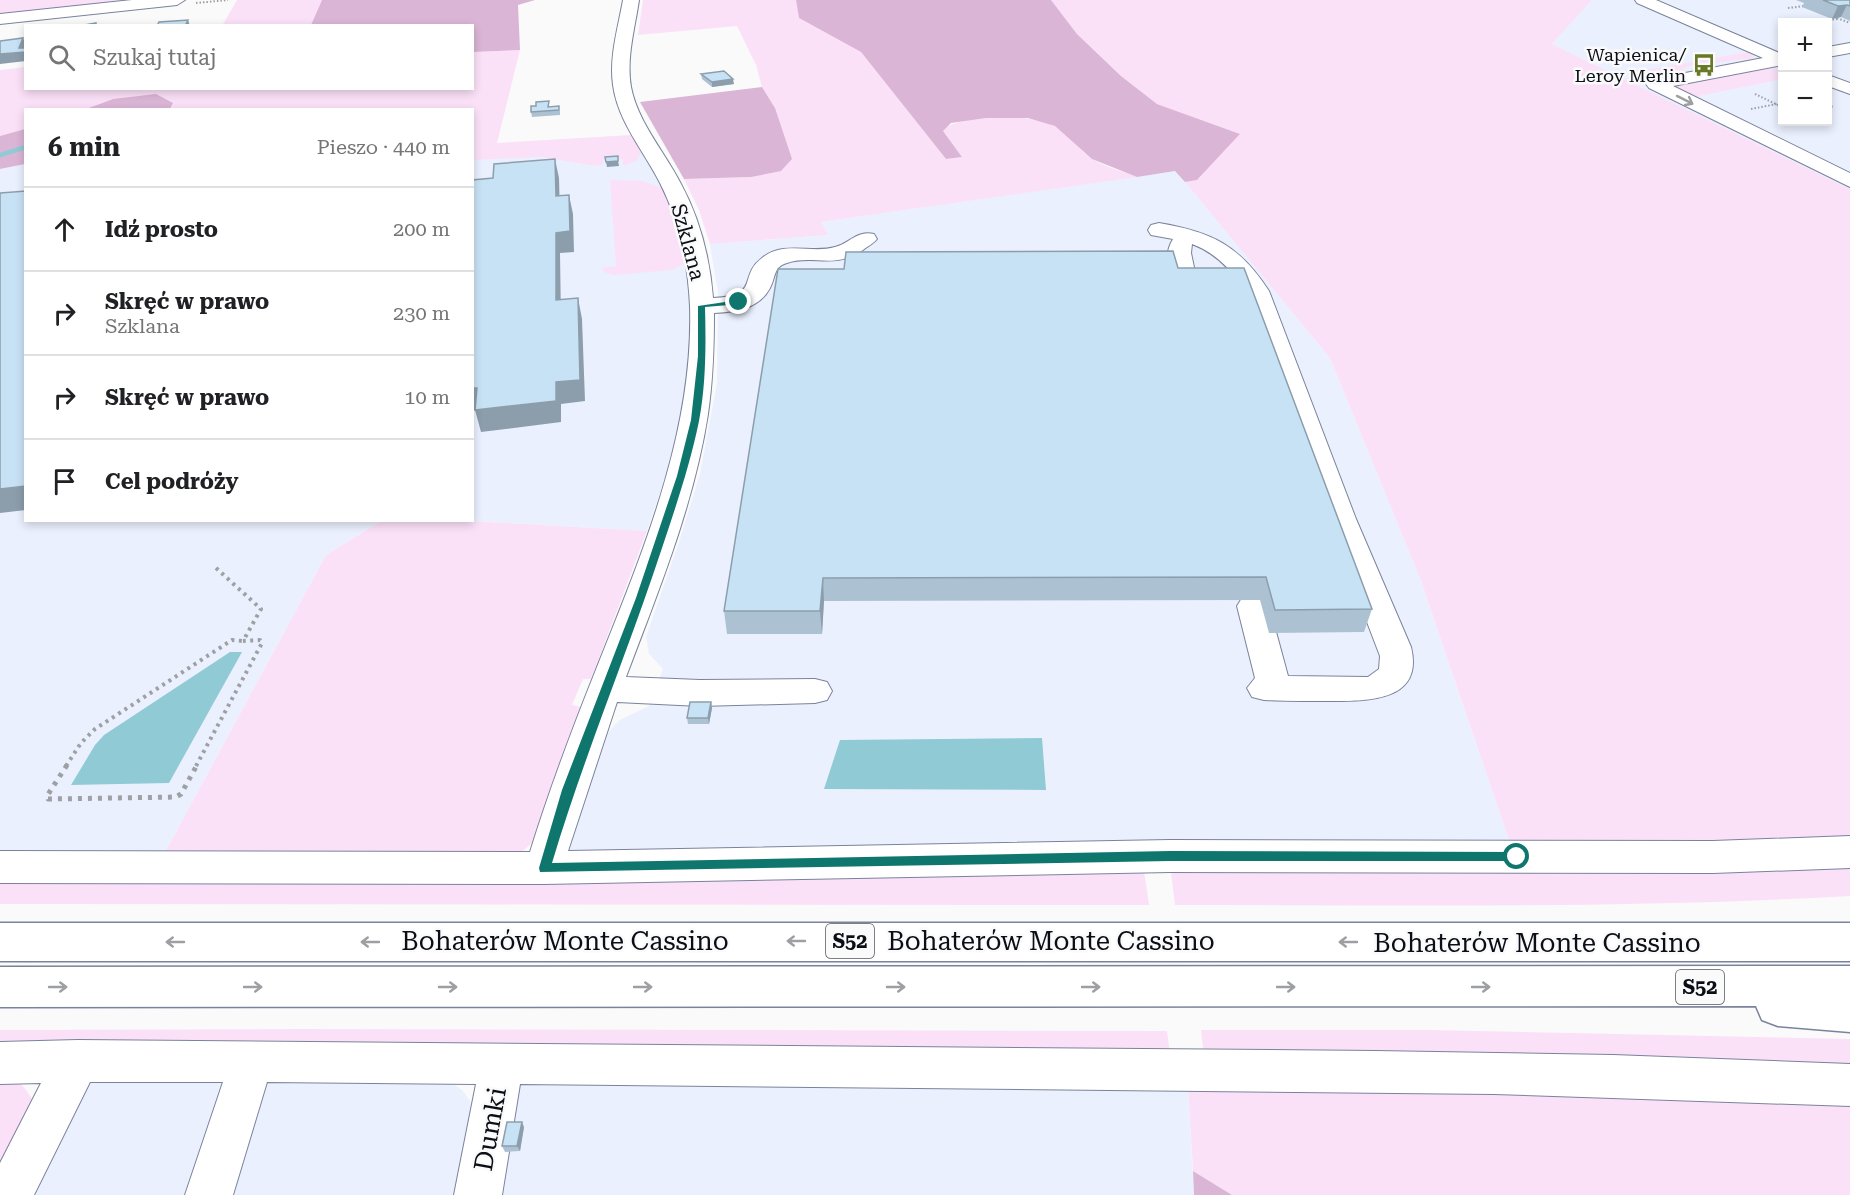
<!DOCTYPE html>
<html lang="pl">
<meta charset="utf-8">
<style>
body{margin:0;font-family:"Roboto Serif",serif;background:#f2f2f2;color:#202124}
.controls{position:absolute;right:18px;top:18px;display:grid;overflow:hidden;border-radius:0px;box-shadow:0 3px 9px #0003}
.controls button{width:54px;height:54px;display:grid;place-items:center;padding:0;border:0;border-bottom:2px solid #e0e0e0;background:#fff;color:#202124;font:30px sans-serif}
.stop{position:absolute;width:18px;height:18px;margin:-14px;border:4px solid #0f766e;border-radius:50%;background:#fff}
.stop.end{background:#0f766e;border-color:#fff;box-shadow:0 2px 6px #0008}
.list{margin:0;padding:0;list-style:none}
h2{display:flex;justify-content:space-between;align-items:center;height:78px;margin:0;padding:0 24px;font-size:26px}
h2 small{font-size:20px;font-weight:400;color:#757577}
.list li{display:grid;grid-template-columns:39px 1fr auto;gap:18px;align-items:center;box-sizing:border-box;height:84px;padding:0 24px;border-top:2px solid #e0e0e0}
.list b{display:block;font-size:22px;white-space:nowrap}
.list p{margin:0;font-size:20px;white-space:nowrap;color:#757577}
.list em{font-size:20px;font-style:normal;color:#757577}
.icon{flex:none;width:33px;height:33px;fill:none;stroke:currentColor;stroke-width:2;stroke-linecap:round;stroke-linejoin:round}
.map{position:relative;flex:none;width:1850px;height:1195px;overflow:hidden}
.search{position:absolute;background:#fff;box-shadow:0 3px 9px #0003;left:24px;top:24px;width:450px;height:66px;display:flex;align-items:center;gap:15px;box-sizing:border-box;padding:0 21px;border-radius:0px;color:#757577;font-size:22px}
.panel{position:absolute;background:#fff;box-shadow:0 3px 9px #0003;left:24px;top:108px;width:450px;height:414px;border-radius:0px}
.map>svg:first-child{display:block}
.built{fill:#ebf0fe;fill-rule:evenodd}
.green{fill:#fbe1f8}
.forest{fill:#dbb5d6}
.water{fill:#90cbd5}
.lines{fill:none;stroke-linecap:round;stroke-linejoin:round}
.stream{stroke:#90cbd5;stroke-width:4.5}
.minor-casing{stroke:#7a839b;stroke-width:2}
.highway-casing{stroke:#7a839b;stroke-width:3}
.path-far2{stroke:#9ea0a3;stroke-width:2;stroke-dasharray:1.5 2;stroke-linecap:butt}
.path-far1{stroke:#9ea0a3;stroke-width:4;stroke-dasharray:3 4.5;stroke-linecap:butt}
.path{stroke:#9ea0a3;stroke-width:5;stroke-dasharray:4 6;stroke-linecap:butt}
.minor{fill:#fff;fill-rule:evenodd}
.highway{fill:#fff;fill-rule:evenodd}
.wall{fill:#acc2d3}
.shaded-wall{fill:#8c9eac}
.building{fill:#c8e2f5;stroke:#8c9eac;stroke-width:1.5}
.oneway{stroke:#9d9fa2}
.route{fill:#0f766e}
.labels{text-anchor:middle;stroke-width:5;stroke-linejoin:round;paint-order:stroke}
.far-poi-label{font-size:18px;fill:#0b0e17;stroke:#fafafa;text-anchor:end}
.shield{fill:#fafafa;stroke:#53555b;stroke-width:1.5}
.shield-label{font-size:20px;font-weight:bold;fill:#0b0e17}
.street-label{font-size:21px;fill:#0b0e17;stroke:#fafafa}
.near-street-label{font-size:26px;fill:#0b0e17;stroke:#fafafa}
</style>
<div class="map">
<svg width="1850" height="1195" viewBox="0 0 1850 1195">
<rect width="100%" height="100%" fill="#fafafa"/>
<g class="built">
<path d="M1591,0H1850V189L1552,44ZM1782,22H1828V122H1782Z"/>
<path d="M633,135L662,188L674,217L688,272L691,306L690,356L681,419L666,475L647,531L471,521L473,145Z"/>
<path d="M25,164L26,520L381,521L326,555L162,858L0,859V169Z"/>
<path d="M1176,171L1330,358L1421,581L1511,846L574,857L570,849L598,746L606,734L620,720L649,706L663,669L649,654L646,637L679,542L700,474L717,383L718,293L710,244L827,235L821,222Z"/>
<path d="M107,1076L447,1080L462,1090L470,1101L474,1122L467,1195H21L83,1085Z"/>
<path d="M525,1077L889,1089L1188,1087L1194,1195H489L511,1090Z"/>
</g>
<g class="green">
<path d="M0,0H155L0,17Z"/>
<path d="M237,0H322L311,25L222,26Z"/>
<path d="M643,0H796L799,18L861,52L946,159L962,157L942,130C962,114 1032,113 1055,126C1068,134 1078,148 1090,157C1103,167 1123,171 1137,177L821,222L828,235L710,244L699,210L684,179L751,177L775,108L762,87L756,65L737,26L638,35Z"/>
<path d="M1051,0H1592L1552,44L1850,189V844L1511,846L1421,581L1330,358L1185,182L1197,180L1240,134L1157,104L1121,76L1077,34Z"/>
<path d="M520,50L497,143L633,135L642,152L636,161L624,166L622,159L603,161L602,165L595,166L541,157L473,160L472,110H170L173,103L113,99L86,109L26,110L25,129L0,136V70L25,67L26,88H472L473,52Z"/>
<path d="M1749,52L1754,58L1688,66L1683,69L1686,72C1668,77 1647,83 1631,69L1640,71Z"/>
<path d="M1763,68L1782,69V79L1694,97L1675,87L1677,85Z"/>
<path d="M610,180L643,181L662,188L674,217L686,263L672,270L614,275L606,273L601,268L616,266Z"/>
<path d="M381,521H471L647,531L591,679H583L572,705L582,707L534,841L523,851L500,858H162L326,555Z"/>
<path d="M1850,863V896C1625,909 1400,905 1175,905L1170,864Z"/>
<path d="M1143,864L1149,905L0,904V877Z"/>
<path d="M299,1029L1167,1031L1170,1054L0,1046V1030Z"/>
<path d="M1201,1030H1431L1850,1039V1067L1204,1057Z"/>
<path d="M0,1077C17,1076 26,1088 33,1101L0,1187Z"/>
<path d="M1188,1087L1850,1098V1195H1232L1193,1171Z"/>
</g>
<g class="forest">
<path d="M322,0H535L518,5L520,50L473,52L472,26L311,25Z"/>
<path d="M796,0H1051L1077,34L1121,76L1157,104L1240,134L1197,180L1185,182L1175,171L1137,177L1092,159L1055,126L1028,118H986L951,123L943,131L962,157L946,159L861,52L799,18Z"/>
<path d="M762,87L775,108L792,159L781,171L751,177L684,179L640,102Z"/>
<path d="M156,94L173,103L170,109H86L113,99Z"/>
<path d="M25,129V164L0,169V136Z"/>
<path d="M1193,1171L1232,1195H1194Z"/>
</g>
<g class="water">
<path d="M230,652H242L169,783L71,785L95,745L104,735Z"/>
<path d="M1042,738L1046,790L824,789L840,740Z"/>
</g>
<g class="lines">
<path class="stream" d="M0,155L26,147"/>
<g class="minor-casing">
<g id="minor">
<path d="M132,0H185L177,5L0,24V14Z"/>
<path d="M623,0H639C635,28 626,58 631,87C638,123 665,152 681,184C700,219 710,259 713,298C762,296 737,277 762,258C784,240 812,254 835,247C850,243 857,230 874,234L877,239C873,244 868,246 863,250C834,270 813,254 787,263C773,267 776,277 770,288C759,309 736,312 714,313C714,347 713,380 708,414C694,505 658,592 626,677L700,680L815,679L827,682L832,691L827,700L815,703L700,706L617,702L568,851L1170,840L1713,841L1850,836V868L1713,873L1170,872L544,884L0,883V851L530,852C549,791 571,732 595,672C641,556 694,434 690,306C688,264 679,220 660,183C644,151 618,122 613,85C609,57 618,28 623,0Z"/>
<path d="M1635,0H1656L1782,54V65L1673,86L1850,173V187L1649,88L1646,84L1649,80L1763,58L1637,3Z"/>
<path d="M1850,43V53L1828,57V47Z"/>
<path d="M1828,75L1850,83V94L1828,86Z"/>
<path d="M1159,223C1212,232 1239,245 1269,291L1356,519L1411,647C1425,704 1362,701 1325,701C1305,701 1284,701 1264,700L1252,697L1247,688L1255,678L1237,606L1242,598L1253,595L1264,598L1269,606L1288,676L1368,677L1379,669L1380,656L1313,481L1245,291C1232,270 1216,253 1192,244L1191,253L1195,272L1203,277L1226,282L1230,287L1226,292C1195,300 1152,274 1173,239L1151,235L1148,230L1151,225Z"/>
<path d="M78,1040L1376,1051L1613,1055L1850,1064V1106L1494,1094L520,1084L502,1195H454L476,1084L267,1082L233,1195H185L223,1082H90L34,1195H0V1163L41,1083L0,1084V1042Z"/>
</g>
</g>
<g class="highway-casing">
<g id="highway">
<rect x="0" y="923" width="1850" height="38"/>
<path d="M1850,966V1032L1778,1026L1762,1020L1756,1006L0,1007V967Z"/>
</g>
</g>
<g class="path-far2">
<path d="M196,3L228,0"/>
<path d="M1788,8L1805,6"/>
<path d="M1837,18L1850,23"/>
<path d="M1822,21L1838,19"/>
<path d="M1755,94L1782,107"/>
<path d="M1828,105L1833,107"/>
<path d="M1751,109L1782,103"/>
</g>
<g class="path-far1">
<path d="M216,568L261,609L243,641"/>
<path d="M66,766L81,743L95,729L232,640L243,641"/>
<path d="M196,766L262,643L260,640L243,641"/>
</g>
<path class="path" d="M67,765L47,796L48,799L176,797L181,794L197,765"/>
<use href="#minor" class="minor"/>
<use href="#highway" class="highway"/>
</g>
<g class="wall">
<path d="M1796,0H1850V21L1841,17L1832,19L1802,7L1804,3Z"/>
<path d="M701,74L734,84L712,87L702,79Z"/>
<path d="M550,107L560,111V115L532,117L531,112Z"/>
<path d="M1178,268L1372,609L1364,632L1269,633L1260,600L824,601L822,634H727L724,611Z"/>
<path d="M711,702L712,708L709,724H688L687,718Z"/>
<path d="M524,1127L520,1151L505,1152L502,1146Z"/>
</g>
<g class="shaded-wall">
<path d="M1847,5L1841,17L1832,19L1838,6Z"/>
<path d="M188,20L190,26H185Z"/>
<path d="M23,38L26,44V61L0,64V54L19,48Z"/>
<path d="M733,79L734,84L712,87V82Z"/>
<path d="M555,159L559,178L560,216L556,196Z"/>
<path d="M618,161L619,166L607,167L606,162Z"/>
<path d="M569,195L573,214L574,252L560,253L561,321L556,300V233Z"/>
<path d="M578,298L582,319L585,401L561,404V422L481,432L475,410L472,411V388L556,382Z"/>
<path d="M26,486V510L0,513V489Z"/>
<path d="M823,578L824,601L822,634L820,611Z"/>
<path d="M711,702L712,708L709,724L708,718Z"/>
<path d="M522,1122L524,1127L520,1151L517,1146Z"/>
</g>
<g class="building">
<path d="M1823,0H1850V6L1847,5L1838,6Z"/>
<path d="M188,20L185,26H157L159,22Z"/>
<path d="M96,23V26H79Z"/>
<path d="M23,38L19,48H26V52L0,54V41Z"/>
<path d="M724,71L733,79L712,82L701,74Z"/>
<path d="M549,101L548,107L559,106V110L531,112V106H536V102Z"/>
<path d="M618,156V161L606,162L605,157Z"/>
<path d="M555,159L556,196L569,195L570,231L556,233V300L578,298L580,380L556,382V401L475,410L477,388H472V180L493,178L494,164Z"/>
<path d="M26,191V486L0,489V193Z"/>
<path d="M1173,251L1178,268H1244L1372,609L1275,610L1266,577L823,578L820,611H724L778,269H844L846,252Z"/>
<path d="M690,702H711L708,718H687Z"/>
<path d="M507,1122H522L517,1146H502Z"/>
</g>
<defs><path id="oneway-shaft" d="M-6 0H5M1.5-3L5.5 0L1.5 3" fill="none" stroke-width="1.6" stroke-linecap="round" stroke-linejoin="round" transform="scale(1.5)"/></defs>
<g class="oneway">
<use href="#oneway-shaft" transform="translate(1685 100) rotate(27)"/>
<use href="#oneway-shaft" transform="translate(796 941) rotate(180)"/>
<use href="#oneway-shaft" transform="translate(175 942) rotate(-180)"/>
<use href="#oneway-shaft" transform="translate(370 942) rotate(-180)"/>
<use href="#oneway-shaft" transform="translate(1348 942) rotate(-180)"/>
<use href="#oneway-shaft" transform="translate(58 987)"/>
<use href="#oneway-shaft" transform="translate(253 987)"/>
<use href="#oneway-shaft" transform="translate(448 987)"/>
<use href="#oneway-shaft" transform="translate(643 987)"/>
<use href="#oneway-shaft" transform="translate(896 987)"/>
<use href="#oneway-shaft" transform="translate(1091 987)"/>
<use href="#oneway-shaft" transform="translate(1286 987)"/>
<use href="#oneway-shaft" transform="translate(1481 987)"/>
</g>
<path class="route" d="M739,300L741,304L705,307C706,345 706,384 699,421C690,465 676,506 662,548C627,654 584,756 552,863L1170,851L1517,852L1523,857L1521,861H1170L540,872L539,868L562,790L636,598L677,476L691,420L698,356V306Z"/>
<defs>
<g id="bus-bare" transform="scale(1.8)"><path d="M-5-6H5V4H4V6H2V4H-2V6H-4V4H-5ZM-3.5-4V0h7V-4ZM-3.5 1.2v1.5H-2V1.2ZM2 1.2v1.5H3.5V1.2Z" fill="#687826" stroke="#fafafa" stroke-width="2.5" paint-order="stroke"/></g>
</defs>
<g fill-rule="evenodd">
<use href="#bus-bare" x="1704" y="65"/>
</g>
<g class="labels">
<g class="far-poi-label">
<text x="1686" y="61">Wapienica/<tspan x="1686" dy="21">Leroy Merlin</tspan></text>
</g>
<g class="shield">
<rect x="826" y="924" width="48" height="34" rx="4.5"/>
<rect x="1676" y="970" width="48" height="34" rx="4.5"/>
</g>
<g class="shield-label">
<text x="850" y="948">S52</text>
<text x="1700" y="994">S52</text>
</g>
<g class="street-label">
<text transform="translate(688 242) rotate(75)" y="7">Szklana</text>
</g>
<g class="near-street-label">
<text x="565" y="950">Bohaterów Monte Cassino</text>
<text x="1051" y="950">Bohaterów Monte Cassino</text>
<text x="1537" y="952">Bohaterów Monte Cassino</text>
<text transform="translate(490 1129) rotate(-80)" y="9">Dumki</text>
</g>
</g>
</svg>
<div class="controls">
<button>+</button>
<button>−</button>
</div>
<div class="stop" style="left:1517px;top:857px"></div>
<div class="stop end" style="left:739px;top:302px"></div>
<div class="search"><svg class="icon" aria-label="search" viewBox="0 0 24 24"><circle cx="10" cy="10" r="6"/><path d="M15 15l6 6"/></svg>Szukaj tutaj</div>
<section class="panel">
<h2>6 min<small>Pieszo · 440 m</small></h2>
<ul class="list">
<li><svg class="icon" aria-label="ahead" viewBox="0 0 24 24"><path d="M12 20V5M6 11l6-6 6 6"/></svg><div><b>Idź prosto</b></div><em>200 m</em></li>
<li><svg class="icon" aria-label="right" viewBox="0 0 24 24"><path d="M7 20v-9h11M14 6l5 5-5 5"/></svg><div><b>Skręć w prawo</b><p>Szklana</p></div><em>230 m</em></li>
<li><svg class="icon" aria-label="right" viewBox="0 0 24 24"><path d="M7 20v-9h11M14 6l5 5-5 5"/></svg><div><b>Skręć w prawo</b></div><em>10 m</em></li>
<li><svg class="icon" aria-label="arrive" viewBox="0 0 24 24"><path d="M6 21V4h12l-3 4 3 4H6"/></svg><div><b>Cel podróży</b></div></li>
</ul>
</section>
</div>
